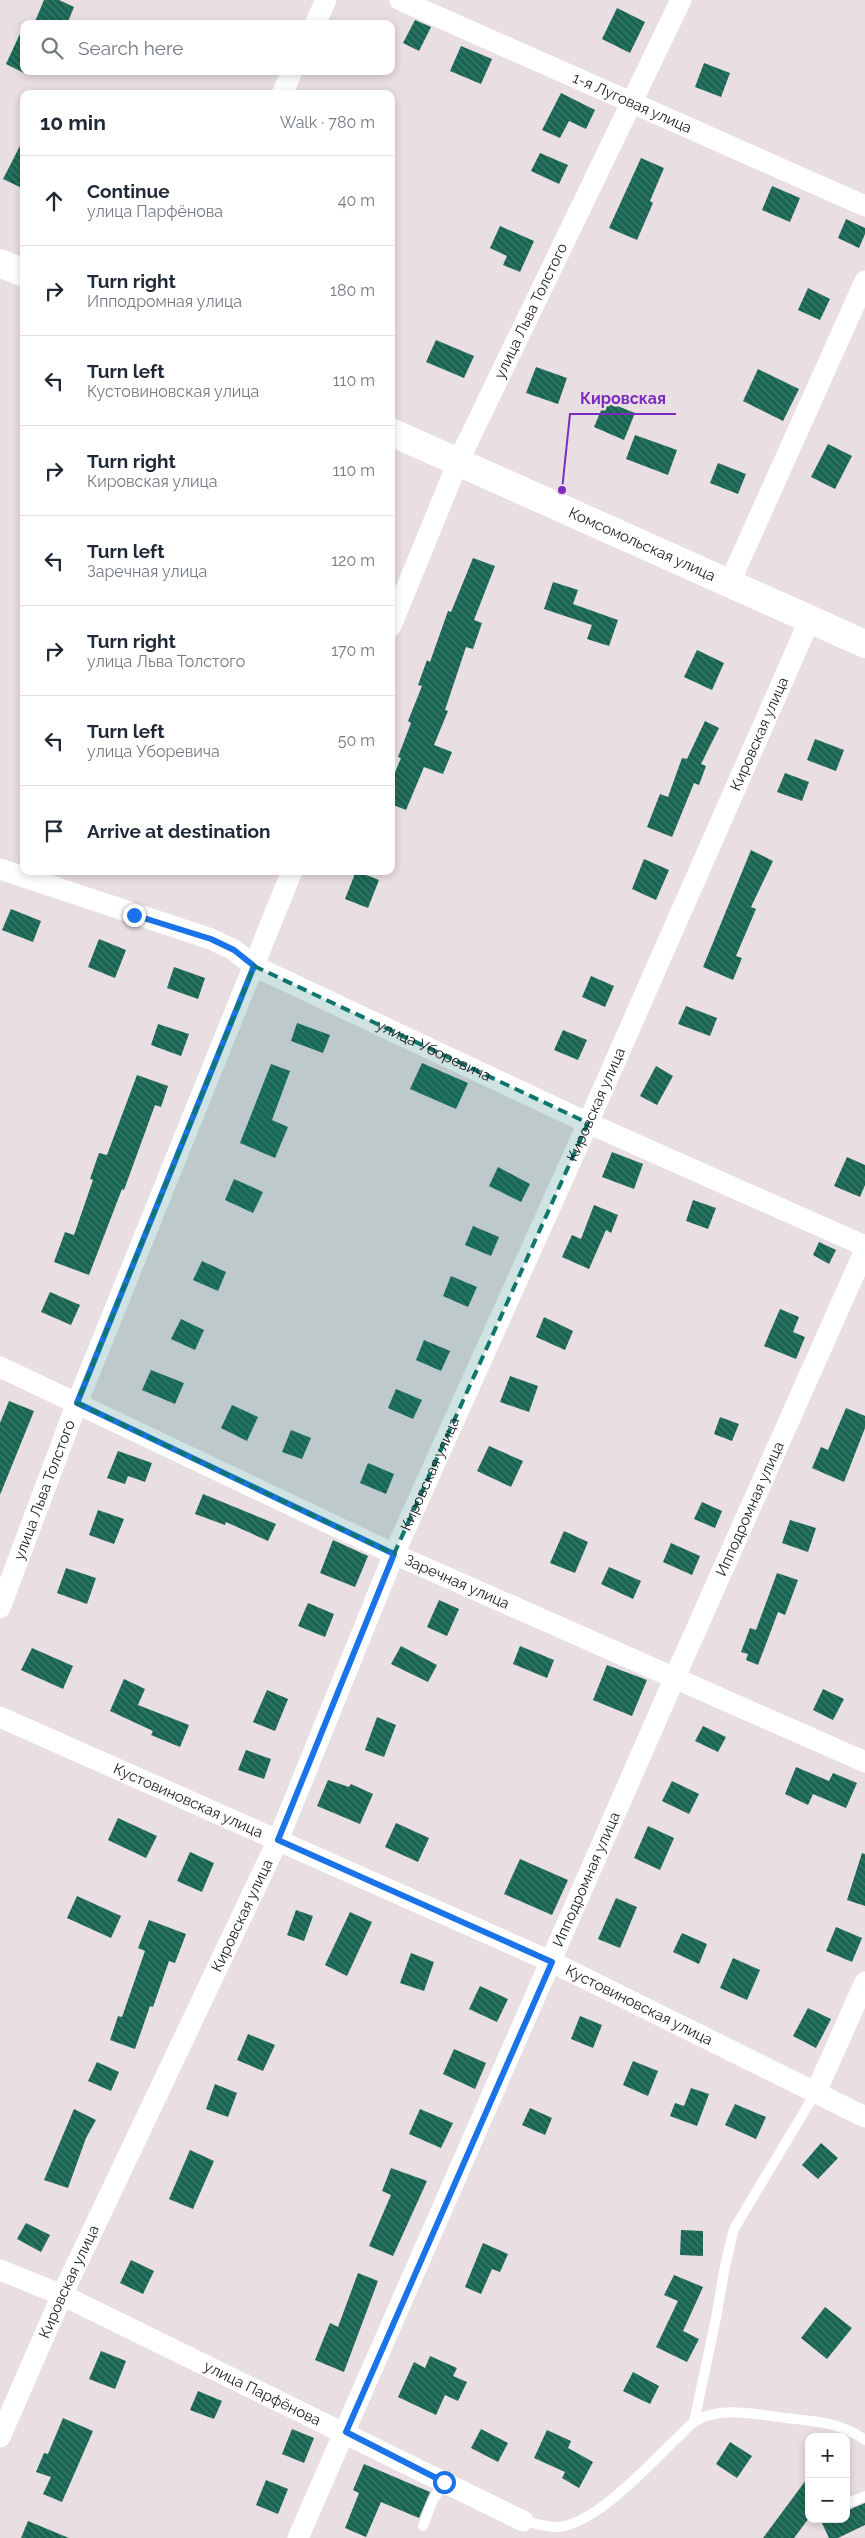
<!DOCTYPE html>
<meta charset="utf-8">
<style>
body{margin:0;font-family:Raleway,sans-serif;background:#f2f2f3;color:#1f2937}
.controls{position:absolute;right:15px;bottom:15px;display:grid;overflow:hidden;border-radius:10px;box-shadow:0 2px 8px #0003}
.controls button{width:45px;height:45px;display:grid;place-items:center;padding:0;border:0;border-bottom:1px solid #e0e1e3;background:#fff;color:#1f2937;font:25px sans-serif}
.stop{position:absolute;width:15px;height:15px;margin:-11px;border:4px solid #1a73e8;border-radius:50%;background:#fff}
.stop.end{background:#1a73e8;border-color:#fff;box-shadow:0 1px 5px #0008}
.list{margin:0;padding:0;list-style:none}
h2{display:flex;justify-content:space-between;align-items:center;height:65px;margin:0;padding:0 20px;font-size:21px}
h2 small{font-size:16px;font-weight:400;color:#747a83}
.list li{display:grid;grid-template-columns:32px 1fr auto;gap:15px;align-items:center;box-sizing:border-box;height:90px;padding:0 20px;border-top:1px solid #e0e1e3}
.list b{display:block;font-size:19px;white-space:nowrap}
.list p{margin:0;font-size:16px;white-space:nowrap;color:#747a83}
.list em{font-size:16px;font-style:normal;color:#747a83}
.icon{flex:none;width:28px;height:28px;fill:none;stroke:currentColor;stroke-width:2;stroke-linecap:round;stroke-linejoin:round}
.map{position:relative;flex:none;width:865px;height:2538px;overflow:hidden}
.search{position:absolute;background:#fff;box-shadow:0 2px 8px #0003;left:20px;top:20px;width:375px;height:55px;display:flex;align-items:center;gap:12px;box-sizing:border-box;padding:0 18px;border-radius:10px;color:#747a83;font-size:19px}
.panel{position:absolute;background:#fff;box-shadow:0 2px 8px #0003;left:20px;top:90px;width:375px;height:785px;border-radius:10px}
.map>svg:first-child{display:block}
.building{fill:url(#building-back-hatch)}
.lines{fill:none;stroke-linecap:round;stroke-linejoin:round}
.service{stroke:#fff;stroke-width:10}
.minor{stroke:#fff;stroke-width:21}
.secondary{stroke:#fff;stroke-width:28}
.route{stroke:#1a73e8;stroke-width:6}
.marked{fill:#0f766e;fill-opacity:0.2;stroke:#0f766e;stroke-width:4;stroke-dasharray:10 6;stroke-linejoin:round}
.labels{text-anchor:middle;stroke-width:5;stroke-linejoin:round;paint-order:stroke}
.street-label{font-size:15px;fill:#1f1b1d;stroke:#e9dee2}
.leader{fill:none;stroke:#7b2cbf;stroke-width:2}
.callout-dot{fill:#7b2cbf;stroke:#e9dee2;stroke-width:2}
.callout-label{font-size:16px;text-anchor:middle;font-weight:bold;fill:#7b2cbf;stroke:#e9dee2;stroke-width:5;stroke-linejoin:round;paint-order:stroke}
</style>
<div class="map">
<svg width="865" height="2538" viewBox="0 0 865 2538">
<defs>
<pattern id="building-back-hatch" width="6" height="6" patternUnits="userSpaceOnUse" patternTransform="scale(1.25)"><rect width="6" height="6" fill="#186552"/><path d="M-1 5l2 2M0 0l6 6M5-1l2 2" fill="none" stroke="#417a6c"/></pattern>
</defs>
<rect width="100%" height="100%" fill="#e9dee2"/>
<g class="building">
<path d="M44,0H59L74,7L67,24H34Z"/>
<path d="M617,8L645,22L630,53L602,39Z"/>
<path d="M415,20L431,27L419,51L403,43Z"/>
<path d="M24,25V73L6,64Z"/>
<path d="M461,46L492,59L481,84L450,71Z"/>
<path d="M704,63L730,73L721,97L695,87Z"/>
<path d="M561,93L595,110L586,129L569,121L560,138L542,130Z"/>
<path d="M24,138V189L3,179Z"/>
<path d="M540,153L568,165L559,184L531,171Z"/>
<path d="M641,158L664,168L650,201L653,203L637,240L609,228Z"/>
<path d="M772,186L800,198L790,222L762,210Z"/>
<path d="M846,219L865,228V234L859,248L838,238Z"/>
<path d="M500,226L534,241L520,272L503,265L507,256L490,248Z"/>
<path d="M808,288L830,299L820,320L798,310Z"/>
<path d="M436,340L474,356L464,378L426,362Z"/>
<path d="M536,367L567,378L558,404L526,393Z"/>
<path d="M758,369L799,389L783,421L743,401Z"/>
<path d="M605,401L635,413L624,440L594,427Z"/>
<path d="M635,435L677,450L668,475L626,459Z"/>
<path d="M828,444L852,456L835,489L811,477Z"/>
<path d="M718,463L746,474L738,494L710,483Z"/>
<path d="M473,558L495,566L474,620L482,623L473,649L466,647L445,710L448,711L434,745L452,752L443,774L424,767L406,810L391,804V782L401,758L398,757L411,723L408,721L422,686L418,685L427,660L430,662L448,611L451,612Z"/>
<path d="M553,582L578,590L573,604L618,620L609,646L587,639L592,625L544,609Z"/>
<path d="M697,650L724,663L712,690L684,677Z"/>
<path d="M705,721L719,728L701,764L706,766L699,785L694,783L672,837L647,827L660,794L668,797L682,758L687,759Z"/>
<path d="M815,739L844,750L836,771L807,760Z"/>
<path d="M785,773L809,782L802,801L777,792Z"/>
<path d="M751,850L773,861L751,907L756,909L736,956L742,958L733,980L703,967Z"/>
<path d="M644,859L669,870L656,900L632,889Z"/>
<path d="M356,871L379,880L368,908L345,899Z"/>
<path d="M11,909L41,921L33,942L2,930Z"/>
<path d="M99,939L126,950L115,978L88,967Z"/>
<path d="M174,967L205,978L198,999L167,988Z"/>
<path d="M591,976L614,986L605,1007L582,997Z"/>
<path d="M686,1006L717,1018L710,1036L678,1024Z"/>
<path d="M297,1023L330,1035L323,1053L291,1041Z"/>
<path d="M158,1024L189,1034L181,1056L151,1045Z"/>
<path d="M563,1030L587,1040L578,1060L554,1050Z"/>
<path d="M422,1063L468,1083L456,1109L410,1089Z"/>
<path d="M271,1064L290,1071L272,1120L288,1127L275,1158L240,1143Z"/>
<path d="M656,1066L673,1076L657,1105L640,1096Z"/>
<path d="M137,1075L168,1086L161,1107L155,1105L124,1190L122,1189L89,1275L54,1262L65,1232L74,1235L93,1180L90,1179L99,1153L107,1155Z"/>
<path d="M612,1152L643,1164L634,1189L602,1177Z"/>
<path d="M847,1157L865,1165V1185L860,1197L834,1186Z"/>
<path d="M498,1167L530,1184L521,1202L489,1186Z"/>
<path d="M234,1179L263,1192L253,1213L225,1200Z"/>
<path d="M693,1200L716,1208L708,1229L686,1221Z"/>
<path d="M594,1205L618,1215L611,1233L606,1230L589,1269L562,1257L572,1235L581,1239Z"/>
<path d="M473,1226L499,1237L491,1256L465,1245Z"/>
<path d="M819,1242L836,1250L829,1264L813,1255Z"/>
<path d="M202,1261L226,1272L218,1291L193,1280Z"/>
<path d="M451,1276L477,1287L468,1307L443,1296Z"/>
<path d="M50,1292L80,1305L71,1325L41,1312Z"/>
<path d="M780,1309L799,1317L793,1332L805,1337L796,1359L764,1346Z"/>
<path d="M544,1317L573,1331L565,1350L536,1337Z"/>
<path d="M181,1319L204,1330L195,1350L171,1339Z"/>
<path d="M424,1340L450,1351L441,1371L416,1360Z"/>
<path d="M151,1370L184,1383L175,1404L142,1390Z"/>
<path d="M510,1376L538,1386L529,1412L500,1402Z"/>
<path d="M396,1389L422,1400L413,1419L388,1408Z"/>
<path d="M9,1401L34,1411L0,1495V1423Z"/>
<path d="M232,1405L258,1417L247,1441L221,1428Z"/>
<path d="M846,1408L865,1416V1428L844,1482L812,1468L821,1447L828,1450Z"/>
<path d="M720,1417L739,1424L732,1441L714,1434Z"/>
<path d="M291,1430L311,1438L302,1459L282,1452Z"/>
<path d="M489,1446L523,1461L511,1487L477,1471Z"/>
<path d="M118,1451L152,1463L145,1482L128,1476L125,1484L107,1478Z"/>
<path d="M368,1463L394,1474L386,1494L360,1483Z"/>
<path d="M203,1494L276,1524L268,1541L226,1522L225,1525L195,1514Z"/>
<path d="M702,1502L722,1511L715,1528L694,1519Z"/>
<path d="M98,1510L124,1519L114,1544L89,1535Z"/>
<path d="M790,1520L816,1528L808,1552L782,1543Z"/>
<path d="M564,1531L588,1542L575,1573L550,1563Z"/>
<path d="M333,1540L368,1556L355,1587L320,1573Z"/>
<path d="M671,1543L700,1556L692,1575L663,1562Z"/>
<path d="M609,1567L641,1581L633,1599L601,1584Z"/>
<path d="M66,1568L96,1578L87,1604L57,1593Z"/>
<path d="M777,1573L798,1580L785,1615L778,1612L758,1665L746,1660L748,1654L741,1652L750,1628L756,1630Z"/>
<path d="M439,1600L459,1609L447,1636L427,1627Z"/>
<path d="M308,1603L334,1614L325,1637L298,1626Z"/>
<path d="M401,1646L437,1665L428,1682L391,1664Z"/>
<path d="M520,1646L554,1660L547,1678L513,1664Z"/>
<path d="M32,1648L73,1666L63,1689L21,1670Z"/>
<path d="M607,1665L647,1680L632,1716L593,1700Z"/>
<path d="M124,1679L145,1689L138,1705L189,1725L180,1747L151,1735L153,1731L110,1711Z"/>
<path d="M823,1689L844,1699L833,1720L813,1710Z"/>
<path d="M267,1690L288,1699L275,1731L253,1722Z"/>
<path d="M377,1717L396,1725L384,1757L365,1750Z"/>
<path d="M703,1726L726,1737L718,1752L695,1741Z"/>
<path d="M246,1750L271,1759L264,1779L238,1770Z"/>
<path d="M796,1767L829,1781L833,1773L857,1783L846,1808L813,1794L808,1805L785,1794Z"/>
<path d="M328,1780L349,1787L351,1784L373,1794L360,1824L317,1806Z"/>
<path d="M672,1781L699,1794L689,1814L662,1801Z"/>
<path d="M118,1818L157,1836L146,1858L108,1840Z"/>
<path d="M396,1823L429,1838L418,1862L385,1847Z"/>
<path d="M648,1826L674,1838L660,1870L634,1858Z"/>
<path d="M190,1852L214,1863L202,1892L177,1881Z"/>
<path d="M862,1853L865,1854V1906L847,1900Z"/>
<path d="M520,1859L568,1880L552,1915L504,1894Z"/>
<path d="M77,1896L121,1916L111,1938L67,1918Z"/>
<path d="M616,1898L637,1907L620,1948L598,1939Z"/>
<path d="M296,1910L313,1916L304,1941L287,1935Z"/>
<path d="M350,1912L372,1922L347,1976L325,1965Z"/>
<path d="M149,1920L186,1934L175,1963L169,1961L153,2007L150,2006L135,2049L110,2040L118,2016L122,2017L145,1951L138,1948Z"/>
<path d="M836,1927L862,1938L852,1962L826,1951Z"/>
<path d="M682,1933L707,1944L699,1964L673,1952Z"/>
<path d="M411,1953L434,1962L424,1991L400,1983Z"/>
<path d="M733,1958L760,1970L747,2000L720,1988Z"/>
<path d="M480,1986L508,1999L497,2022L469,2009Z"/>
<path d="M808,2008L831,2019L816,2048L793,2036Z"/>
<path d="M580,2016L602,2025L593,2048L571,2039Z"/>
<path d="M248,2034L275,2045L263,2071L237,2060Z"/>
<path d="M454,2049L486,2063L475,2089L443,2074Z"/>
<path d="M633,2061L658,2071L648,2096L623,2085Z"/>
<path d="M97,2062L119,2072L111,2091L88,2081Z"/>
<path d="M215,2084L237,2093L228,2117L206,2109Z"/>
<path d="M691,2088L709,2094L697,2126L670,2116L675,2103L684,2106Z"/>
<path d="M735,2104L766,2117L756,2139L725,2125Z"/>
<path d="M530,2108L552,2118L545,2135L522,2125Z"/>
<path d="M74,2109L96,2120L86,2138L68,2188L44,2180Z"/>
<path d="M420,2109L453,2123L441,2148L409,2134Z"/>
<path d="M821,2143L838,2158L818,2179L802,2165Z"/>
<path d="M190,2150L214,2161L193,2209L169,2199Z"/>
<path d="M391,2168L427,2181L393,2256L369,2246L391,2195L382,2191Z"/>
<path d="M26,2223L50,2235L41,2252L17,2239Z"/>
<path d="M681,2230L703,2231V2256L680,2255Z"/>
<path d="M483,2243L508,2254L500,2272L492,2269L481,2294L465,2287Z"/>
<path d="M131,2260L154,2271L143,2294L120,2283Z"/>
<path d="M358,2273L378,2281L344,2372L315,2360L330,2323L338,2327Z"/>
<path d="M674,2275L703,2287L683,2331L699,2339L687,2362L656,2347L678,2301L664,2295Z"/>
<path d="M825,2307L852,2328L827,2359L801,2338Z"/>
<path d="M101,2351L126,2361L115,2389L89,2379Z"/>
<path d="M430,2356L457,2368L453,2376L467,2382L458,2401L445,2395L436,2415L398,2397L414,2362L425,2368Z"/>
<path d="M633,2372L659,2386L650,2404L623,2391Z"/>
<path d="M198,2391L222,2401L214,2419L190,2410Z"/>
<path d="M63,2418L93,2431L62,2502L43,2494L51,2477L36,2472L44,2453L48,2454Z"/>
<path d="M292,2429L314,2438L304,2463L282,2454Z"/>
<path d="M481,2429L508,2443L498,2462L471,2448Z"/>
<path d="M547,2430L571,2441L568,2448L593,2462L579,2488L562,2478L565,2472L534,2458Z"/>
<path d="M730,2442L752,2456L737,2478L716,2464Z"/>
<path d="M364,2464L430,2492L419,2518L381,2502L366,2537L345,2528L359,2493L353,2490Z"/>
<path d="M809,2476V2518L794,2538H763Z"/>
<path d="M266,2480L288,2489L278,2514L256,2505Z"/>
<path d="M865,2503V2525L838,2538H829L820,2519H846V2511Z"/>
<path d="M28,2521L69,2538H21Z"/>
</g>
<g class="lines">
<g class="service">
<path d="M694,2422L716,2318L725,2266L734,2229L816,2092"/>
<path d="M846,2504L865,2496"/>
<path d="M523,2521C534,2523 547,2527 557,2527C595,2525 648,2466 675,2440C681,2435 687,2427 694,2422C720,2405 758,2415 786,2418C815,2421 842,2423 865,2440"/>
<path d="M423,2526L432,2502L444,2482"/>
</g>
<g class="minor">
<path id="s1" d="M400,0L865,206"/>
<path d="M315,24L326,0"/>
<path d="M282,94L292,71"/>
<path d="M730,582L865,281"/>
<path id="s2" d="M391,626L458,462L681,0"/>
<path id="s3" d="M0,869L211,939L234,950L254,966L588,1123L865,1246"/>
<path id="s4" d="M0,1367L394,1554L865,1762"/>
<path id="s5" d="M0,1608L77,1403L292,871"/>
<path id="s6" d="M0,1717L552,1962L865,2117"/>
<path d="M816,2092L865,1982"/>
<path id="s7" d="M0,2270L62,2295L523,2521"/>
<path id="s8" d="M0,2437L62,2295L278,1840L394,1554L588,1123L810,619"/>
<path id="s9" d="M298,2538L675,1677L865,1250"/>
</g>
<g class="secondary">
<path d="M0,263L24,273"/>
<path id="s10" d="M391,432L865,644"/>
</g>
</g>
<g class="lines">
<path class="route" d="M134,915L211,939L234,950L254,966L77,1403L394,1554L278,1840L552,1962L346,2432L444,2482"/>
</g>
<path class="marked" d="M254,966L588,1123L394,1554L77,1403Z"/>
<g class="labels">
<g class="street-label">
<text dy="5" stroke="none"><textPath href="#s1" startOffset="254">1-я Луговая улица</textPath></text>
<text dy="5" stroke="none"><textPath href="#s2" startOffset="345">улица Льва Толстого</textPath></text>
<text dy="5" stroke="none"><textPath href="#s10" startOffset="275">Комсомольская улица</textPath></text>
<text dy="5" stroke="none"><textPath href="#s8" startOffset="1865">Кировская улица</textPath></text>
<text dy="5" stroke="none"><textPath href="#s3" startOffset="472">улица Уборевича</textPath></text>
<text dy="5" stroke="none"><textPath href="#s8" startOffset="1460">Кировская улица</textPath></text>
<text dy="5" stroke="none"><textPath href="#s8" startOffset="1055">Кировская улица</textPath></text>
<text dy="5" stroke="none"><textPath href="#s5" startOffset="126">улица Льва Толстого</textPath></text>
<text dy="5" stroke="none"><textPath href="#s9" startOffset="1124">Ипподромная улица</textPath></text>
<text dy="5" stroke="none"><textPath href="#s4" startOffset="505">Заречная улица</textPath></text>
<text dy="5" stroke="none"><textPath href="#s6" startOffset="206">Кустовиновская улица</textPath></text>
<text dy="5" stroke="none"><textPath href="#s9" startOffset="719">Ипподромная улица</textPath></text>
<text dy="5" stroke="none"><textPath href="#s8" startOffset="575">Кировская улица</textPath></text>
<text dy="5" stroke="none"><textPath href="#s6" startOffset="701">Кустовиновская улица</textPath></text>
<text dy="5" stroke="none"><textPath href="#s8" startOffset="170">Кировская улица</textPath></text>
<text dy="5" stroke="none"><textPath href="#s7" startOffset="290">улица Парфёнова</textPath></text>
</g>
</g>
<path class="leader" d="M562 490L570 414H676"/>
<circle class="callout-dot" cx="562" cy="490" r="5"/>
<g class="callout-label">
<text x="623" y="404">Кировская</text>
</g>
</svg>
<div class="controls">
<button>+</button>
<button>−</button>
</div>
<div class="stop" style="left:444px;top:2482px"></div>
<div class="stop end" style="left:134px;top:915px"></div>
<div class="search"><svg class="icon" aria-label="search" viewBox="0 0 24 24"><circle cx="10" cy="10" r="6"/><path d="M15 15l6 6"/></svg>Search here</div>
<section class="panel">
<h2>10 min<small>Walk · 780 m</small></h2>
<ul class="list">
<li><svg class="icon" aria-label="ahead" viewBox="0 0 24 24"><path d="M12 20V5M6 11l6-6 6 6"/></svg><div><b>Continue</b><p>улица Парфёнова</p></div><em>40 m</em></li>
<li><svg class="icon" aria-label="right" viewBox="0 0 24 24"><path d="M7 20v-9h11M14 6l5 5-5 5"/></svg><div><b>Turn right</b><p>Ипподромная улица</p></div><em>180 m</em></li>
<li><svg class="icon" aria-label="left" viewBox="0 0 24 24"><path d="M17 20v-9H6M10 6l-5 5 5 5"/></svg><div><b>Turn left</b><p>Кустовиновская улица</p></div><em>110 m</em></li>
<li><svg class="icon" aria-label="right" viewBox="0 0 24 24"><path d="M7 20v-9h11M14 6l5 5-5 5"/></svg><div><b>Turn right</b><p>Кировская улица</p></div><em>110 m</em></li>
<li><svg class="icon" aria-label="left" viewBox="0 0 24 24"><path d="M17 20v-9H6M10 6l-5 5 5 5"/></svg><div><b>Turn left</b><p>Заречная улица</p></div><em>120 m</em></li>
<li><svg class="icon" aria-label="right" viewBox="0 0 24 24"><path d="M7 20v-9h11M14 6l5 5-5 5"/></svg><div><b>Turn right</b><p>улица Льва Толстого</p></div><em>170 m</em></li>
<li><svg class="icon" aria-label="left" viewBox="0 0 24 24"><path d="M17 20v-9H6M10 6l-5 5 5 5"/></svg><div><b>Turn left</b><p>улица Уборевича</p></div><em>50 m</em></li>
<li><svg class="icon" aria-label="arrive" viewBox="0 0 24 24"><path d="M6 21V4h12l-3 4 3 4H6"/></svg><div><b>Arrive at destination</b></div></li>
</ul>
</section>
</div>
